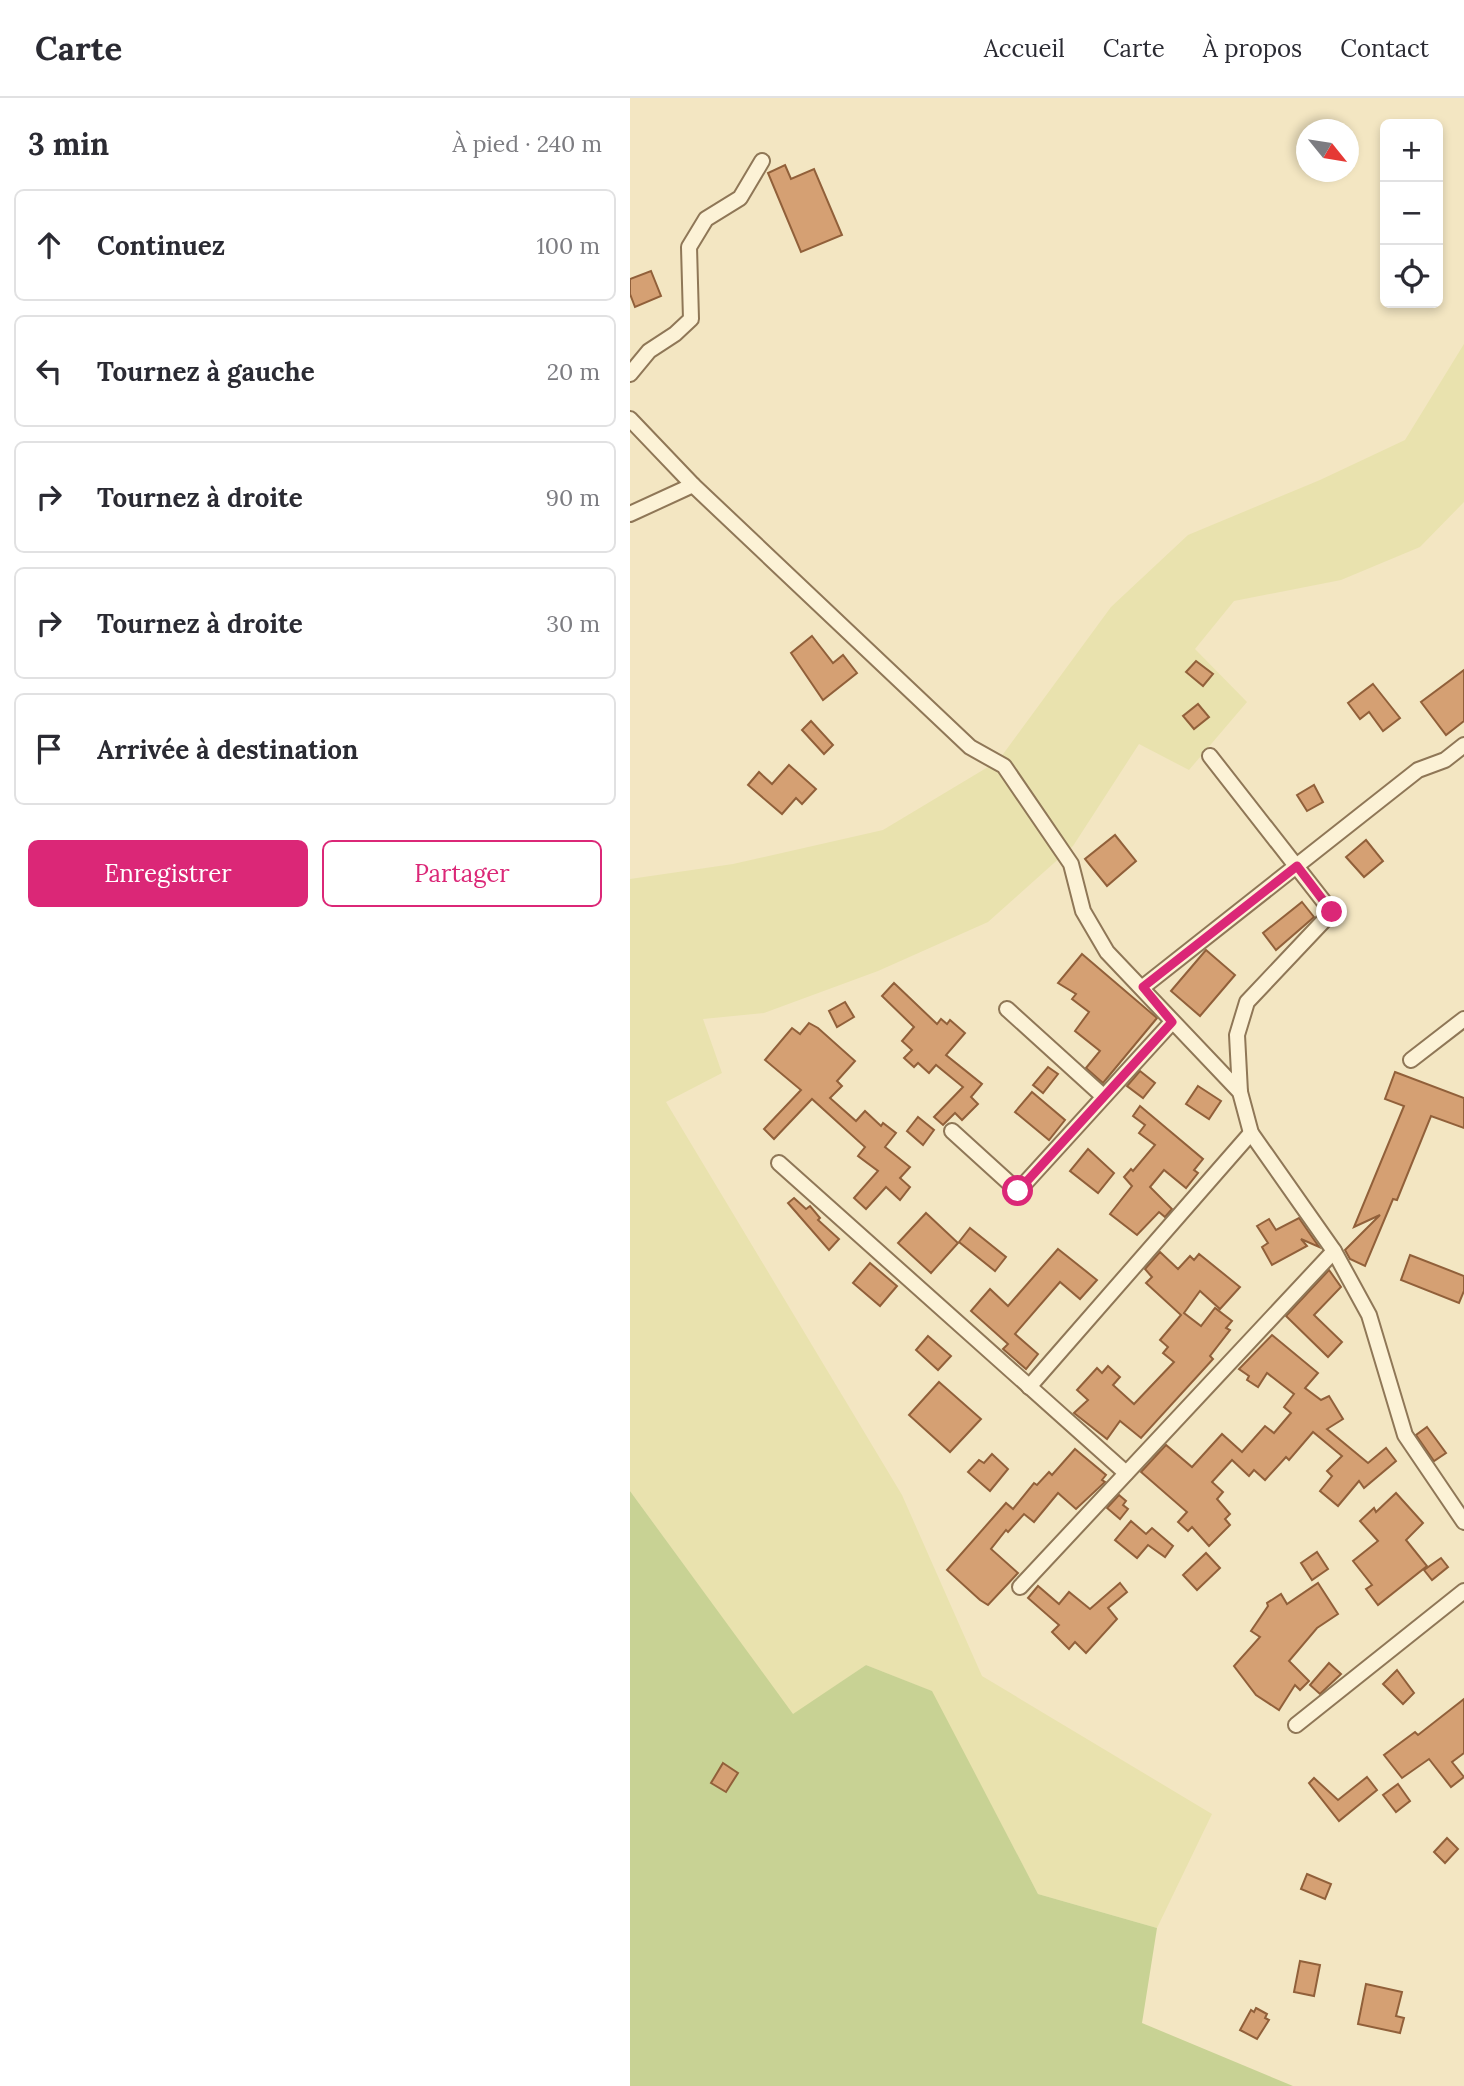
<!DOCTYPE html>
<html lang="fr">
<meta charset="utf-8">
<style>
body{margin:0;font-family:Lora,serif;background:#f7f7f7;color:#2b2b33}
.controls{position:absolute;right:21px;top:21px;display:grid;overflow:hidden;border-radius:10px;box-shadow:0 4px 10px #0003}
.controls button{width:63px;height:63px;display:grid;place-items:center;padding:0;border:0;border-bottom:2px solid #e1e1e2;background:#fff;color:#2b2b33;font:35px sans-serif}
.compass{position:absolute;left:666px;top:21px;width:63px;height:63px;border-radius:50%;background:#fff;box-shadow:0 4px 10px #0003;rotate:120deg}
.stop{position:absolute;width:21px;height:21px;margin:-16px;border:5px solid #db2777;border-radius:50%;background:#fff}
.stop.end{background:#db2777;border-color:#fff;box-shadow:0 2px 7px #0008}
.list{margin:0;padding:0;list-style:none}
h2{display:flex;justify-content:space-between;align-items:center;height:91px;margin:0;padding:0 28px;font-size:30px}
h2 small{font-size:23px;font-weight:400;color:#7c7c81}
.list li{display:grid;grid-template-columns:46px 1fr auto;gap:21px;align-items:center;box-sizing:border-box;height:112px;margin:0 14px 14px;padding:0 14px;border:2px solid #e1e1e2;border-radius:10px}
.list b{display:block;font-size:26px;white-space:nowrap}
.list em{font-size:23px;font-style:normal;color:#7c7c81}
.actions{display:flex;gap:14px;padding:21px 28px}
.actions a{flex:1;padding:16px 0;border:2px solid #db2777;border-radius:10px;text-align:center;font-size:24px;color:#db2777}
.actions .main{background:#db2777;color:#fff}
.icon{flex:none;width:38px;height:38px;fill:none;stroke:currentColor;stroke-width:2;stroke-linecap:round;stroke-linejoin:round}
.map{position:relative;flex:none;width:834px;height:1988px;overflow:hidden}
header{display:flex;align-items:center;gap:42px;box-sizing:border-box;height:98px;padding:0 35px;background:#fff;border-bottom:2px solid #e1e1e2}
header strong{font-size:33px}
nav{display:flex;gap:38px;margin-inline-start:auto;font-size:24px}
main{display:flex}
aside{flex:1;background:#fff}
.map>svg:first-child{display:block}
.farmland{fill:#e9e2ae}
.green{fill:#c8d294}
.building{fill:#d5a073;stroke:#91603a;stroke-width:2}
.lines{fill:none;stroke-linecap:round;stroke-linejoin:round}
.minor-casing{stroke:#8f7757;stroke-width:18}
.minor{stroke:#fcf2d6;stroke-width:14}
.route{stroke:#db2777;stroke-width:9}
</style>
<header>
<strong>Carte</strong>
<nav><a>Accueil</a><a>Carte</a><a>À propos</a><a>Contact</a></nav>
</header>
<main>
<aside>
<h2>3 min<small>À pied · 240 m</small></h2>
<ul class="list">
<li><svg class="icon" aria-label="ahead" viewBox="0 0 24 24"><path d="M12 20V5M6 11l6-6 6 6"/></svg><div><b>Continuez</b></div><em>100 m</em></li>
<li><svg class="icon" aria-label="left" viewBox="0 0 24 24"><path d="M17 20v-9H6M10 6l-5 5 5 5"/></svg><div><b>Tournez à gauche</b></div><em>20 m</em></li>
<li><svg class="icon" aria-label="right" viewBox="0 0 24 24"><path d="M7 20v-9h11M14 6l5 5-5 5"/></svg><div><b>Tournez à droite</b></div><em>90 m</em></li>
<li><svg class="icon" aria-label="right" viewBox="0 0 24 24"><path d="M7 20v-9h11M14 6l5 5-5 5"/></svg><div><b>Tournez à droite</b></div><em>30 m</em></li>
<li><svg class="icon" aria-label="arrive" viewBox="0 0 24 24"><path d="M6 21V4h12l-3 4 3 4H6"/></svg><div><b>Arrivée à destination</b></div></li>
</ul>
<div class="actions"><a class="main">Enregistrer</a><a>Partager</a></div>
</aside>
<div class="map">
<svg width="834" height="1988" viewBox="0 0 834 1988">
<rect width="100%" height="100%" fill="#f3e6c2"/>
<path class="farmland" d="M834,246V404L790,449L711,482L604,503L565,551L617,604L559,672L509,646L443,748L358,824L248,873L134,915L73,921L92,975L36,1004L272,1397L352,1578L582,1716L527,1830L408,1796L301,1593L236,1567L163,1617L0,1393V781L103,766L253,732L368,663L481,509L558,437L690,382L775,342Z"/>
<path class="green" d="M0,1393L163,1616L236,1567L302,1593L408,1796L527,1830L512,1925L663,1988H0Z"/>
<g class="building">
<path d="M155,67L161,81L184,71L212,137L171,154L138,75Z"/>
<path d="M21,173L31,198L5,209L0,196V181Z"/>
<path d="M182,538L203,565L213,557L227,575L193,602L161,555Z"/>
<path d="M566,563L583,576L573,588L556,574Z"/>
<path d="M834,572V623L816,637L791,604Z"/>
<path d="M743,586L770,620L753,633L739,614L730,621L718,605Z"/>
<path d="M568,606L579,619L564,631L553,618Z"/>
<path d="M181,623L203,647L194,656L172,632Z"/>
<path d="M159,667L186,691L172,706L166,700L152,716L118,687L129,674L142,686Z"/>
<path d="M684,687L693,704L677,713L667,697Z"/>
<path d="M485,737L506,763L477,788L455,761Z"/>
<path d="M736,742L753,763L734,779L716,759Z"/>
<path d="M672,804L684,819L646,852L633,835Z"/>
<path d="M576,852L605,877L570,918L541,893Z"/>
<path d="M452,856L527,920L473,985L456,970L470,953L445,933L459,914L442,901L446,896L428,885Z"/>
<path d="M264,885L307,926L311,921L317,926L320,922L335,935L316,957L352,986L341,999L348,1006L332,1022L325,1015L313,1027L304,1019L333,989L306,967L299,975L288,965L284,969L274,960L282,952L272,943L284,929L252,898Z"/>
<path d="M215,904L224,919L207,929L199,913Z"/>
<path d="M179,925L188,930L225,963L207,983L212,988L200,1000L226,1023L235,1013L251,1028L253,1025L266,1035L255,1049L280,1069L270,1080L280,1089L270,1102L256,1089L236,1111L224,1100L248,1073L228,1058L235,1049L182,1001L144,1041L134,1031L171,992L135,962L162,930L170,936Z"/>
<path d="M418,969L428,976L413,995L403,987Z"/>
<path d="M510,973L525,985L513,1000L497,988Z"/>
<path d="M765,974L834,1000V1030L801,1018L767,1102L763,1101L735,1168L720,1161L715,1152L750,1117L724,1129L774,1008L755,1001Z"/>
<path d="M568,988L591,1003L579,1021L556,1006Z"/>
<path d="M402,994L435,1022L419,1042L385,1014Z"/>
<path d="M510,1008L573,1061L564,1072L568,1075L556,1090L534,1072L520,1089L542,1111L535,1119L529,1114L507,1137L480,1116L502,1088L494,1079L501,1071L503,1073L525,1047L509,1035L515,1027L503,1018Z"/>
<path d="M288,1019L304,1032L293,1047L277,1033Z"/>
<path d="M458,1051L484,1075L468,1095L440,1073Z"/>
<path d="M164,1100L176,1111L180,1108L190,1120L188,1122L209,1141L199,1152L158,1105Z"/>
<path d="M296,1115L328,1145L301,1175L268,1145Z"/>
<path d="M669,1120L689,1149L671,1141L677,1148L642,1167L632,1149L638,1145L627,1128L639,1121L646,1132Z"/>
<path d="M340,1130L376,1159L365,1173L329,1144Z"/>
<path d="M428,1151L467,1182L450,1201L430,1184L385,1236L408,1256L396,1271L373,1251L378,1246L341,1213L360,1191L378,1208Z"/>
<path d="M530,1154L548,1171L560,1158L564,1162L569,1156L610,1189L590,1211L570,1193L554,1215L571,1228L585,1210L602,1223L596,1230L600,1232L580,1258L583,1261L511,1340L490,1323L477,1341L444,1315L458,1302L447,1292L467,1270L472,1275L478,1268L490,1279L483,1287L504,1306L544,1264L533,1255L538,1249L530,1242L551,1217L516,1185L522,1179L515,1171Z"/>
<path d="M780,1157L834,1178V1193L829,1205L771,1182Z"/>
<path d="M240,1165L267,1188L250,1208L223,1185Z"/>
<path d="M699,1172L711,1189L684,1217L712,1244L698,1259L656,1218Z"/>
<path d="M642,1237L688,1275L675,1290L691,1302L699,1298L713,1321L697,1331L738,1365L756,1350L766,1363L734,1390L729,1383L708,1408L690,1393L702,1378L697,1373L712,1358L683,1334L659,1362L656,1359L635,1382L624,1372L619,1378L602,1362L582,1384L593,1394L587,1401L600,1416L595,1421L600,1427L579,1448L562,1429L558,1433L548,1424L557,1414L511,1374L536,1347L562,1369L592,1336L612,1354L635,1328L644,1335L661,1315L654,1309L664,1296L637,1275L628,1289L617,1282L619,1278L609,1271Z"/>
<path d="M298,1238L321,1258L308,1272L286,1252Z"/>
<path d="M309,1284L351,1321L320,1354L279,1317Z"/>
<path d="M797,1329L816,1355L804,1363L786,1337Z"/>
<path d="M445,1351L476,1377L472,1382L475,1384L446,1411L428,1395L404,1424L394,1416L378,1434L376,1432L361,1451L388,1475L358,1507L350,1502L317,1472L376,1405L383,1411L404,1385L407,1387L419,1374L422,1377Z"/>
<path d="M362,1356L378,1371L360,1393L338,1374L349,1362L354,1365Z"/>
<path d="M766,1395L793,1425L776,1442L797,1468L748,1507L736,1491L742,1487L723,1463L748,1443L730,1423L744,1410L746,1414Z"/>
<path d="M489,1397L496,1403L493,1407L498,1411L490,1421L477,1410Z"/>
<path d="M501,1423L516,1436L522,1430L543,1448L535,1459L518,1447L507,1460L485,1442Z"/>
<path d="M687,1454L698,1471L682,1482L671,1465Z"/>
<path d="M576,1455L590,1470L567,1492L553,1477Z"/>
<path d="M811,1460L818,1469L802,1482L794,1472Z"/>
<path d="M490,1485L497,1494L478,1510L487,1521L456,1555L445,1544L439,1551L422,1534L429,1527L398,1500L408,1488L429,1506L439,1494L460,1511Z"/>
<path d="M688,1485L708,1516L687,1530L659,1563L679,1583L670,1592L665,1587L649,1612L626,1597L604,1568L630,1539L621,1533L638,1508L637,1505L651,1496L657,1506Z"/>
<path d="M699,1565L711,1576L690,1596L680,1587Z"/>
<path d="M767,1572L784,1595L773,1606L753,1586Z"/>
<path d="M834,1601V1655L822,1664L834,1679L821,1689L799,1661L772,1680L754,1657L785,1634L788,1637Z"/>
<path d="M93,1665L108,1675L96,1694L81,1685Z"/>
<path d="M737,1679L747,1692L709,1723L679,1685L684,1680L708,1702Z"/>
<path d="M768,1686L780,1703L766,1714L753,1697Z"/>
<path d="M817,1740L828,1751L815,1765L804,1754Z"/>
<path d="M677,1776L701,1786L695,1801L671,1791Z"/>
<path d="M670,1863L690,1867L684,1898L664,1894Z"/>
<path d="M736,1886L772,1894L766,1918L774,1920L770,1935L728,1926Z"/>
<path d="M626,1910L637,1916L635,1920L639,1922L627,1941L610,1932L621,1912L624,1914Z"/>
</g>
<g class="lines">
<g class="minor-casing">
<g id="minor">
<path d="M0,276L19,253L45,236L61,221L59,149L76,121L110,100L132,63"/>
<path d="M0,321L63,387L340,649L374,668L441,766L453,813L477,854L610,994L621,1035L704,1153L739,1217L775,1337L834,1424"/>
<path d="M0,416L63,387"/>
<path d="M580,658L702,814L617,904L607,937L610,994"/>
<path d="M513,889L788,672L815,662L834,647"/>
<path d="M377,911L473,998"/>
<path d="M781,962L834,921"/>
<path d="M322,1033L388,1093L542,924"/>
<path d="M149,1065L496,1375"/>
<path d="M399,1289L621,1035"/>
<path d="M390,1489L704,1153"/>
<path d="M666,1627L834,1493"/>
</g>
</g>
<use href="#minor" class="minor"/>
</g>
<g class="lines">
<path class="route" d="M388,1093L542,924L513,889L667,768L702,814"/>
</g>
</svg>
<div class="controls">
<button>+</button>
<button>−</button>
<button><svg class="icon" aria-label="locate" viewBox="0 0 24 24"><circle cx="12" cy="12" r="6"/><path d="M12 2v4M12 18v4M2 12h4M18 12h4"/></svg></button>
</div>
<svg class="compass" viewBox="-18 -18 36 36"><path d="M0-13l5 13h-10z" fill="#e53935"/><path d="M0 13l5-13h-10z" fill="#7c7c81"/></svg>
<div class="stop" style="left:388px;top:1093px"></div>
<div class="stop end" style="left:702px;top:814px"></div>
</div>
</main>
